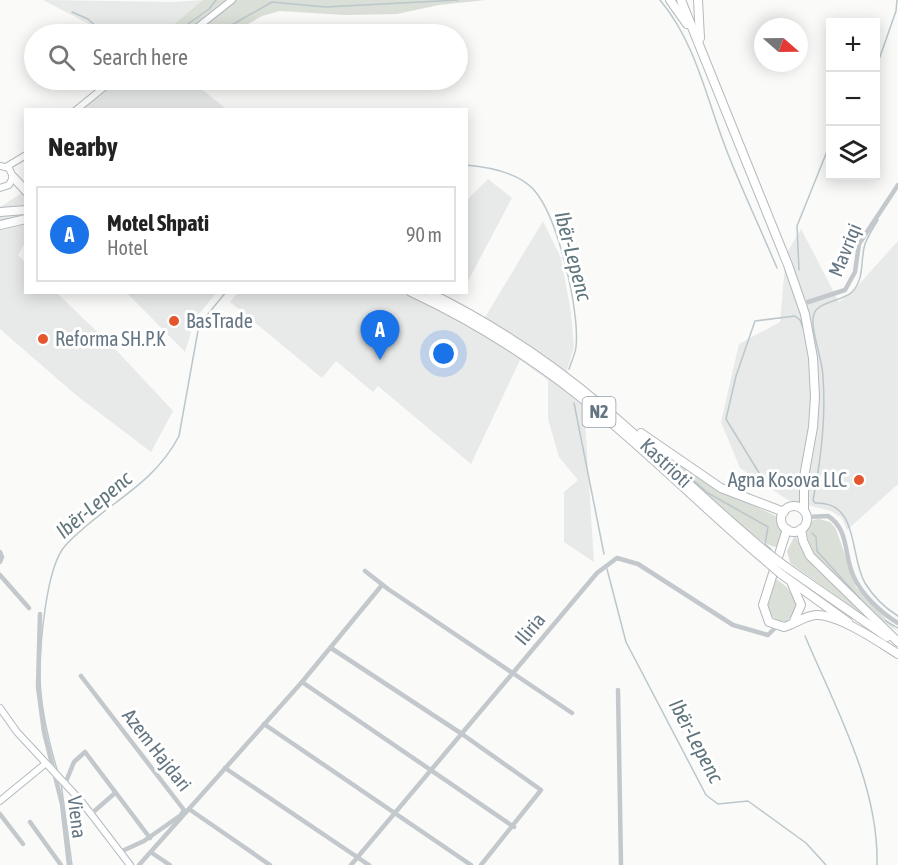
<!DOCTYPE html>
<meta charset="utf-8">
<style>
body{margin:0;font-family:"Asap Condensed",sans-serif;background:#f2f2f2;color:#222}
.controls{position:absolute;right:18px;top:18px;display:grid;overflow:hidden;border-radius:0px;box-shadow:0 3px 15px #0003}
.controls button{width:54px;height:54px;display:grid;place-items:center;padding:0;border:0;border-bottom:2px solid #e0e0e0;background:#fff;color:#222;font:30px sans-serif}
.compass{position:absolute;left:754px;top:18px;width:54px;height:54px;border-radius:50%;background:#fff;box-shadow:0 3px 15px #0003;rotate:110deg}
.you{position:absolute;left:444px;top:354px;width:21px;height:21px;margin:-15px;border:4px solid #fff;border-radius:50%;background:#1a73e8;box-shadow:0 0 0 9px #1a73e833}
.badge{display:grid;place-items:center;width:39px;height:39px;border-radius:50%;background:#1a73e8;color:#fff;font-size:20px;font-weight:700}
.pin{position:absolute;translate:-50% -50px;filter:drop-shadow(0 2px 3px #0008)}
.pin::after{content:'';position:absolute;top:32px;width:21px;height:18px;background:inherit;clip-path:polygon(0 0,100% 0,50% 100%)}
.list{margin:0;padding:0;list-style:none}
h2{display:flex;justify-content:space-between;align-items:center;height:78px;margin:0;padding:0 24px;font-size:26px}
h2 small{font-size:20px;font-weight:400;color:#767676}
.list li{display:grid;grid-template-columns:39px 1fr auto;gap:18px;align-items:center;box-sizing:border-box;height:96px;margin:0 12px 12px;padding:0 12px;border:2px solid #e0e0e0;border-radius:0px}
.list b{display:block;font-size:22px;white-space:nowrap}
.list p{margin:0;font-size:20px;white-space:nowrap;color:#767676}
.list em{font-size:20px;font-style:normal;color:#767676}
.icon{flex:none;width:33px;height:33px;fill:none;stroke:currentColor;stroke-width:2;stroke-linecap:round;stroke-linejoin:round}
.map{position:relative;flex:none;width:898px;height:865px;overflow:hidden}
.search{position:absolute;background:#fff;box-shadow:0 3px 15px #0003;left:24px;top:24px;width:444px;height:66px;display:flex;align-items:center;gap:15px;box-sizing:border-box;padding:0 21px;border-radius:33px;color:#767676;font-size:22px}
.panel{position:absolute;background:#fff;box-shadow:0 3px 15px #0003;left:24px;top:108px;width:444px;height:186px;border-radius:0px}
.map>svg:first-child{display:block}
.built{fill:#e8e9e9}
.green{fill:#dadfd7}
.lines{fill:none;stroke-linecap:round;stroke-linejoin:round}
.stream{stroke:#bbc7cb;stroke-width:1.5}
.secondary-casing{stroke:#b3babf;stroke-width:8}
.highway-casing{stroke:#b4b9bd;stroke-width:10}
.street{stroke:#c3c8cc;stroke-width:4.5}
.secondary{stroke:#fff;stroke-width:6}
.highway{stroke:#fff;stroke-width:8}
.highway-bridge-casing{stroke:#b4b9bd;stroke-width:10;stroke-linecap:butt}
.highway-bridge{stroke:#fff;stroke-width:8}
.poi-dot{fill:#e4572e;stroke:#fff;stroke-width:2}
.labels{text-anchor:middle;stroke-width:6;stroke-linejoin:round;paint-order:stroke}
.shield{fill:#fff;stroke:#939fa8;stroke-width:1.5}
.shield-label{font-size:18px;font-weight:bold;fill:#657683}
.street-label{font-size:20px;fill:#657683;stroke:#fff}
.poi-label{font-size:20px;fill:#657683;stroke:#fff;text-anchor:start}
.water-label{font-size:21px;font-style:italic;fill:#60757c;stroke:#fff}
</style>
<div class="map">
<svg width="898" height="865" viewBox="0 0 898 865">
<rect width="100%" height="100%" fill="#fafaf8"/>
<g class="built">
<path d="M43,0L173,2L203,0L162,34H108Z"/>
<path d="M107,80H122L113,86L128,80H190L224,107L221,110H72Z"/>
<path d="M488,179L512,198L467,283V200Z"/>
<path d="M25,191V243L18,255L25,262L26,292L57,293L118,352L173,411L151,452L76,395L0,329V207Z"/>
<path d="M543,221L561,258L571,312L574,347L567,370L584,405L594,562L564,542V492L578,480L559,457L548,419V380L520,360L471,464L378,386L373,392L336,361L322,378L230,302L238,292L435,293L484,319Z"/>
<path d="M801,229L839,302L853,291L898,241V484L847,530L842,518L831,511L788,500L740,468L721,422L739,344L780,322L786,254Z"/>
<path d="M127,293H216L195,319L185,352Z"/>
</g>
<g class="green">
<path d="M203,0H485L439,5L397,14L345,15L280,11L262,16L230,34H162Z"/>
<path d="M666,455L723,491L778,517L784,531L777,551L776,547C757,547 683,472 666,455Z"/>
<path d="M819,519L830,522L836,529L856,587L898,632L863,605L815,555L809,546L806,530L813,520Z"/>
<path d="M795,535L807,558L872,621L790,563L787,551Z"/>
<path d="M776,579C786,585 795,594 797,610L787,621H778L768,613V600Z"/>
</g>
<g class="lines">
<g class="stream">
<path d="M660,0C697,44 707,102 728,154C743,192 761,230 777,268"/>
<path d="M72,12L88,19L104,34"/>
<path d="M174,34L209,9L216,0"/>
<path d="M216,34L272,2L325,7L458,0"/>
<path d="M876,68L896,11L897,0"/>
<path d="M466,165C489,167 518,172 534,190C558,217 580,311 576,347C575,355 571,362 569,369"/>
<path d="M878,220C873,228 868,236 865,244C860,260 865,279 852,292C843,301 817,302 814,314C809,327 823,360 823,377C826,418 821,460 813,500L815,503C860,501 849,556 865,583C873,596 885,608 898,616"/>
<path d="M799,270L797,226L830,144"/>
<path d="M574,403L604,554"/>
<path d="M685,473L708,493L768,527L765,544L771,549"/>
<path d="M761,476L726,419L736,376L755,321L795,316L800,320L803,328"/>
<path d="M812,533L816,537L817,551L861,600"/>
<path d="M607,569L626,642L706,795L718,804L748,801L806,843L826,865"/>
<path d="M886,621L898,628"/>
<path d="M805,636C835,707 879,785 877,865"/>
<path d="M58,773C49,743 40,706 40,674C40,645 46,567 65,546C102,505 152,488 179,436L199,325L226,292"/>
<path d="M61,783L72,865"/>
</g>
<g class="secondary-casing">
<g id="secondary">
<path d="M189,34L232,0"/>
<path d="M76,110L113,80"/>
<path d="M0,166L9,168L13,177L9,185L0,188"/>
<path d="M6,167L26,155"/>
<path d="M0,708L17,732L81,801L130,865"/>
<path d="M0,801L45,764"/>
</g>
</g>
<g class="highway-casing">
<g id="highway">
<path d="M670,0L687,24"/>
<path d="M681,0L788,265L805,314L813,358L815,397L813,427L804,477V510"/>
<path d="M698,0L700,38"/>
<path d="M13,177L26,191"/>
<path d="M0,212L26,210"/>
<path d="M0,225L26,219"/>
<path d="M411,292C471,320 526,354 578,395C644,447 702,507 766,561"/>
<path d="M428,292C491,323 549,361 603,407C660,455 712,508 770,555"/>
<path d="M641,433L721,488L784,512"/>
<circle cx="794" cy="519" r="13"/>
<path d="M787,529L763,605L769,622L784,627C795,624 804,616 816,615C838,614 879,642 898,654"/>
<path d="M801,529L803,541L810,556L898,642"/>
<path d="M786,567L887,637"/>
<path d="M781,574L848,622"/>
<path d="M792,584L801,605L794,621"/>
</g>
</g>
<g class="street">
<path d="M802,304L845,290L855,272L859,244L898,185"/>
<path d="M807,517L828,516C849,529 844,555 853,575C861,594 881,613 898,623"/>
<path d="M0,552L2,557L0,562"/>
<path d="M365,571L388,589L572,713"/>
<path d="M0,575L29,608"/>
<path d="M40,614L38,687L44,732L62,804L69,865"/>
<path d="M331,648L462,734L541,790L481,865"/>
<path d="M81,676L184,810L181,815L144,841L120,852"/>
<path d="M302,682L514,827"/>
<path d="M618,690L621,865"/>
<path d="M264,724L471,865"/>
<path d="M225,768L369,865"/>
<path d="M65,784L74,762L85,752L150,838"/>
<path d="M189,809L270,865"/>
<path d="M0,814L23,844"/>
<path d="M91,814L115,793"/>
<path d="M30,822L61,865"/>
<path d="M152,853L170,865"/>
<path d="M139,865L302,682L382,585"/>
<path d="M351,865L597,573L617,558L638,564L733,625L768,635L777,626"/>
</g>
<use href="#secondary" class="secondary"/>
<use href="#highway" class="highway"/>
<g class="highway-bridge-casing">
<g id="highway-bridge">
<path d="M770,555L786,567"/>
<path d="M766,561L781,574"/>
</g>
</g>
<use href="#highway-bridge" class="highway-bridge"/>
</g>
<g class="poi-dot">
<circle cx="174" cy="321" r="6"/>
<circle cx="43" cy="339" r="6"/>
<circle cx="859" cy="480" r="6"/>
</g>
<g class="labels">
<rect class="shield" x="582.5" y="397" width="33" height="30" rx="4.5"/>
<g class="shield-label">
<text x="599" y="418">N2</text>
</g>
<g class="street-label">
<text transform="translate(845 250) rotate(-68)" y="7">Mavriqi</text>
<text transform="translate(666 463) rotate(43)" y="7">Kastrioti</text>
<text transform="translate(530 629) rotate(-50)" y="7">Iliria</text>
<text transform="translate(157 750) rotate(52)" y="7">Azem Hajdari</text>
<text transform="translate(77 817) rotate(83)" y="7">Viena</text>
</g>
<g class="poi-label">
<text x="186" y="328">BasTrade</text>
<text x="55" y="346">Reforma SH.P.K</text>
<text x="847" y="487" text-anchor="end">Agna Kosova LLC</text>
</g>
<g class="water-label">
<text transform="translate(573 256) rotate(75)" y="7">Ibër-Lepenc</text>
<text transform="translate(94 505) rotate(-40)" y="7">Ibër-Lepenc</text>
<text transform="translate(696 741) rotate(62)" y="7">Ibër-Lepenc</text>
</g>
</g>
</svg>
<div class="controls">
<button>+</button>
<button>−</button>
<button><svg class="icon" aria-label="layers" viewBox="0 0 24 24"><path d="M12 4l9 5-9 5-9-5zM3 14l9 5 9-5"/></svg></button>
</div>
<svg class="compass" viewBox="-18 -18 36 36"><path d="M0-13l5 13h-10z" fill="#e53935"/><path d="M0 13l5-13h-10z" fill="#767676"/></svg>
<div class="you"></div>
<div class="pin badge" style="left:380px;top:360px">A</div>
<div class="search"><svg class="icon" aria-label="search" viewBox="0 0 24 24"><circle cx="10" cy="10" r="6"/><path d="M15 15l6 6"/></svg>Search here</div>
<section class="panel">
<h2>Nearby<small></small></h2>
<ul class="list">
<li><span class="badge">A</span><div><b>Motel Shpati</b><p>Hotel</p></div><em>90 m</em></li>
</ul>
</section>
</div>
